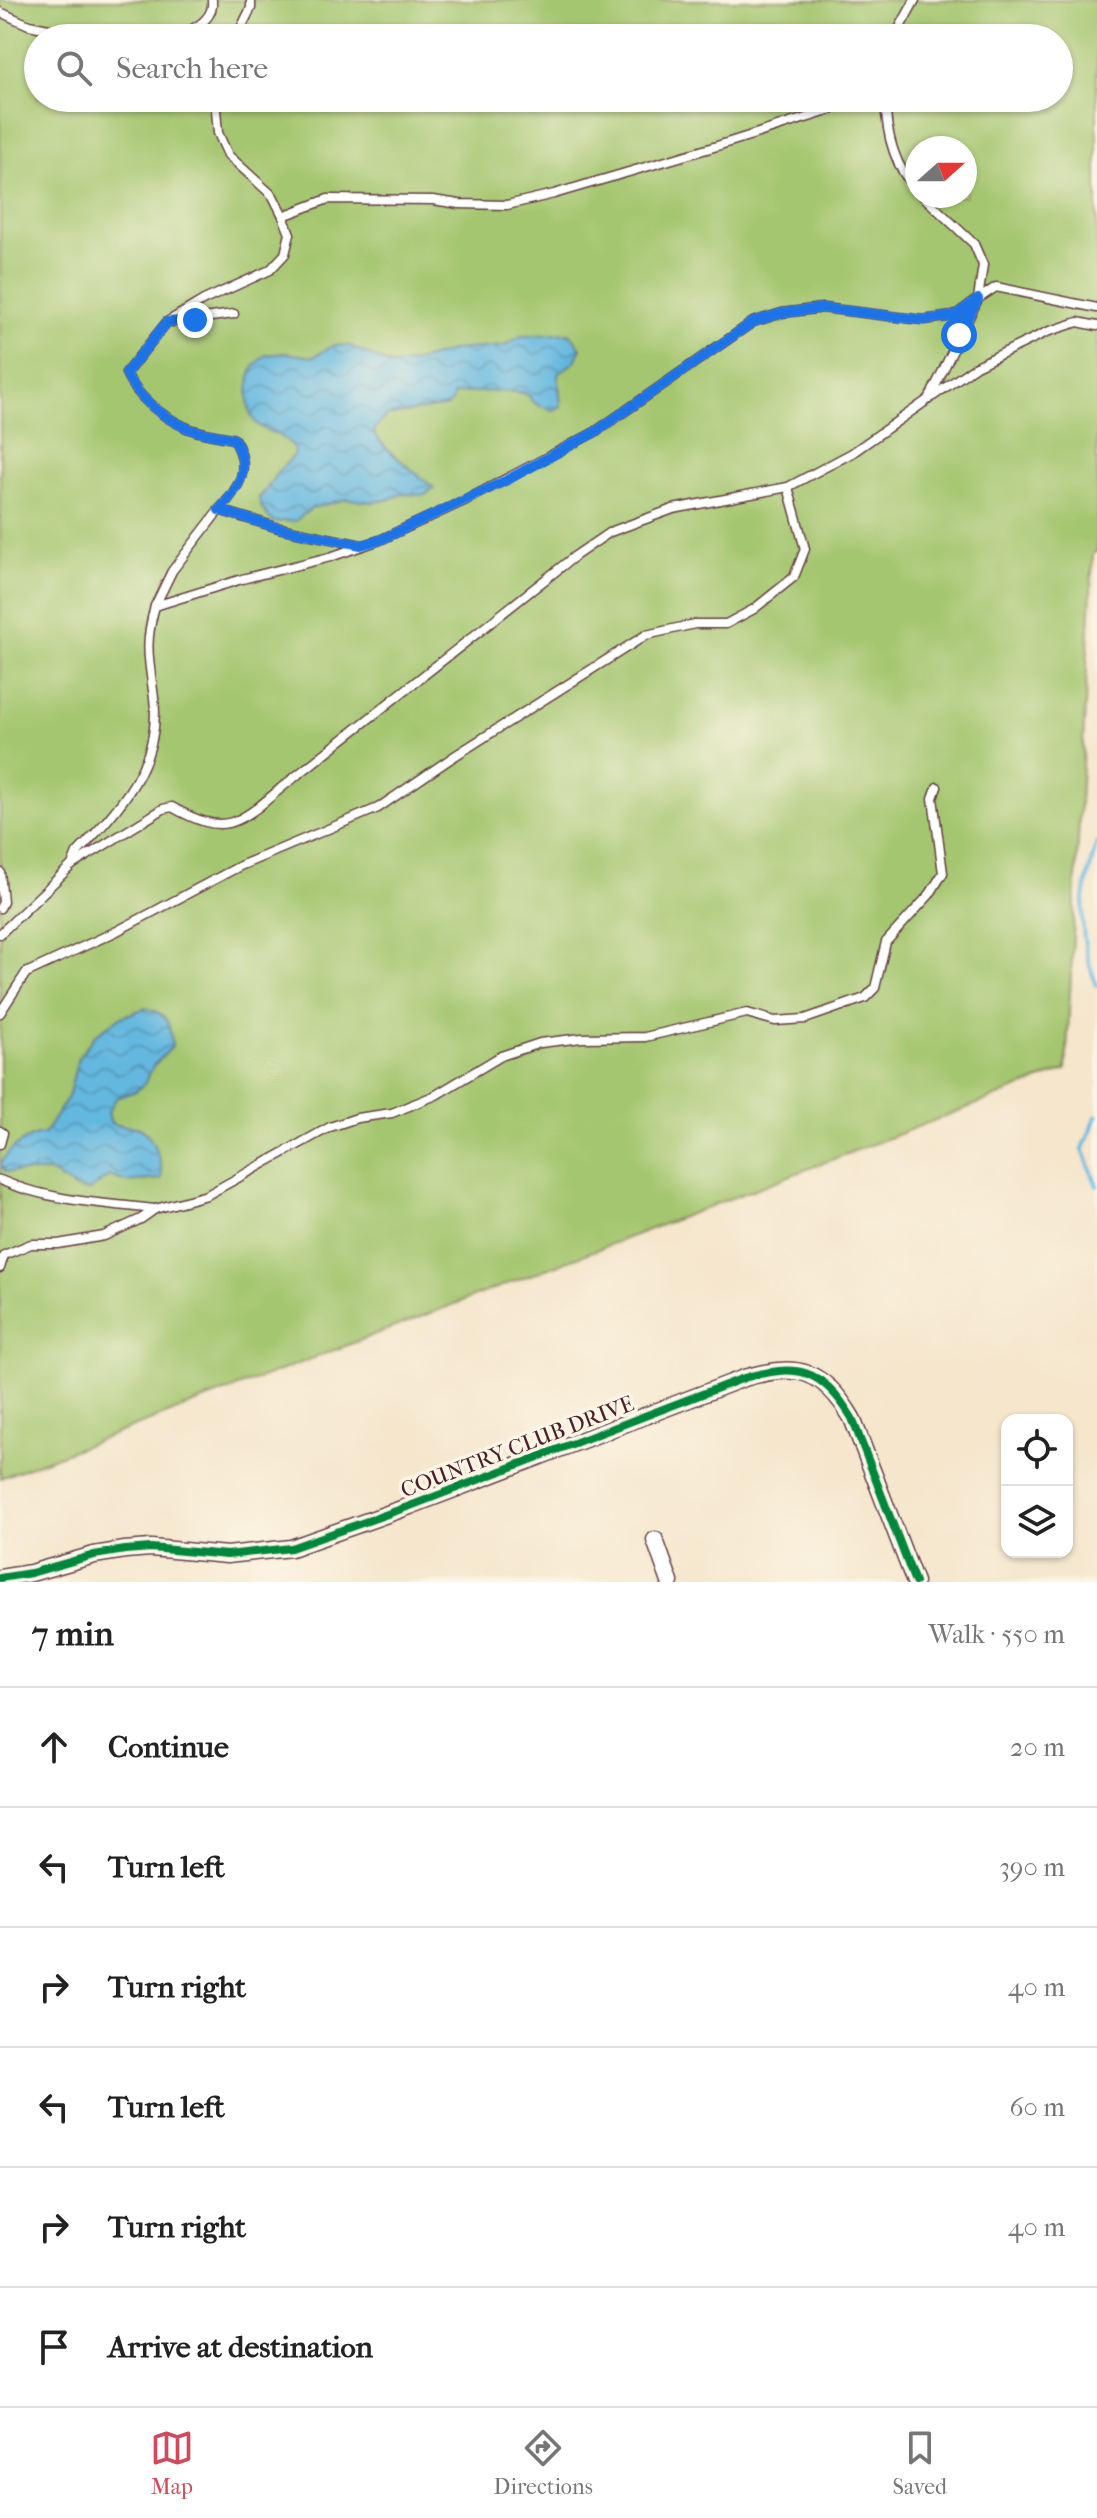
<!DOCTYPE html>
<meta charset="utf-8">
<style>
body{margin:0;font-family:"IM FELL French Canon",serif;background:#f6f6f6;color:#222}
.controls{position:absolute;right:24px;bottom:24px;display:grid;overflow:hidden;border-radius:16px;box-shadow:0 2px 6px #0004}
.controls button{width:72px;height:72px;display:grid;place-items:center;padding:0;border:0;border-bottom:2px solid #e0e0e0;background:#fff;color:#222;font:40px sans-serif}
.compass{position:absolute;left:905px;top:136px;width:72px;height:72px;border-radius:50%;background:#fff;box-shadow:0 2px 6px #0004;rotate:69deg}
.stop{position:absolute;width:24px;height:24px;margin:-18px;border:6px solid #1a73e8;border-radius:50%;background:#fff}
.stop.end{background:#1a73e8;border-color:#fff;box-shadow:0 2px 8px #0008}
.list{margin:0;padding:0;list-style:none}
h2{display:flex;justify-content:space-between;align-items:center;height:104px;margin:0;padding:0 32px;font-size:34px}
h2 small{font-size:26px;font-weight:400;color:#767676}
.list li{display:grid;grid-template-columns:52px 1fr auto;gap:24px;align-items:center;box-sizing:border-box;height:120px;padding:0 32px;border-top:2px solid #e0e0e0}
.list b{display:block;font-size:30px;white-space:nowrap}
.list em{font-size:26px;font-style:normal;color:#767676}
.icon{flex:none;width:44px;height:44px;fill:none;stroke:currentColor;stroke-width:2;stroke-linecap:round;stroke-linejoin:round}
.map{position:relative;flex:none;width:1097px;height:1582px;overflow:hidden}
.search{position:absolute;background:#fff;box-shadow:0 2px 6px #0004;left:24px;right:24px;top:24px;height:88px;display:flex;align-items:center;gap:20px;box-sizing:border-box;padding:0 28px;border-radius:44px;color:#767676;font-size:30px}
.sheet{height:824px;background:#fff}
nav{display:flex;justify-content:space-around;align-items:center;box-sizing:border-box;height:112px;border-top:2px solid #e0e0e0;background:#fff;font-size:22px;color:#767676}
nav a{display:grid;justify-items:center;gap:4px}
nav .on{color:#d1495b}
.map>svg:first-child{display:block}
.grass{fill:#a5c66f;stroke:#78724d;stroke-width:2;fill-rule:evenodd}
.water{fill:url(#water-waves);stroke:#576c86;stroke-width:2}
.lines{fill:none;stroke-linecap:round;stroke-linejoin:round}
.stream{stroke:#64b8e0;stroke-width:4}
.lane-casing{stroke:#643d43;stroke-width:11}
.street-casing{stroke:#643d43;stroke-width:19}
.lane{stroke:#fff;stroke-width:8}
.street{stroke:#fff;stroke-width:16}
.cycleway-casing{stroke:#fcf5e5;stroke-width:13}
.cycleway{stroke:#00873e;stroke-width:8}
.route{stroke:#1a73e8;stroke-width:10}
.labels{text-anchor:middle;stroke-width:7;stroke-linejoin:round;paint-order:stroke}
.street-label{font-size:22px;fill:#4a1f2b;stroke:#fcf5e5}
</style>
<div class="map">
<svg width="1097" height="1582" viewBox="0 0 1097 1582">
<defs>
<pattern id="water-waves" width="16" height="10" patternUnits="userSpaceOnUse" patternTransform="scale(2)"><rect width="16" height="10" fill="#64b8e0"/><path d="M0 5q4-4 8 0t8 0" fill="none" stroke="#5495b6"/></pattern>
</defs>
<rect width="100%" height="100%" fill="#fcf5e5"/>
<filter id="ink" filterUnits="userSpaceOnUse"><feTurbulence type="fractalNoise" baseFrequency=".0125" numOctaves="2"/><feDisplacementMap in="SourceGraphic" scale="16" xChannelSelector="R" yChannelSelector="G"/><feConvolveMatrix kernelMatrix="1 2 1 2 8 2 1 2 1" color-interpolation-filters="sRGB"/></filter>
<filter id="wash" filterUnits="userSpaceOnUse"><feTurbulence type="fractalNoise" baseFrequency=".006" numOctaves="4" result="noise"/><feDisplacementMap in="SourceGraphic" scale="32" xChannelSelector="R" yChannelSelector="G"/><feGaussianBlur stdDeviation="1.8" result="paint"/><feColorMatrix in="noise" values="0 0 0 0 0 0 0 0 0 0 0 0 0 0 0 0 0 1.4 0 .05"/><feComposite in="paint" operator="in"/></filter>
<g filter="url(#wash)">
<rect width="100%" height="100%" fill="#f5e6cc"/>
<path class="grass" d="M0,0H1097V551L1093,554L1066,1070L0,1478ZM38,38H1059V98H38ZM917,148H965V196H917Z"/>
<g class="water">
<path d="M570,333L581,348L575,361L558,374L561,406L554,410C548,408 540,407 535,403C528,397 534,399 526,394C516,389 464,392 453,395V401L447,406L386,416L376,427L374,434L387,449L434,488L425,495L402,494L387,500L373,502L347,499L312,508L295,521L273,522L262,509L259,498C268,490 270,482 277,473C285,462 306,453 285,439C277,433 264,431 257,424C245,413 247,382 253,369C256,363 262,359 266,355L286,353L313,357L334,345L350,346L391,365L411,363L455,350L504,346L521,336Z"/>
<path d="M145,1008C168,1012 171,1026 172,1047L153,1066L145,1083L136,1091L116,1098L108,1113L111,1123C120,1127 128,1125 137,1127C152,1131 164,1166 161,1179L127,1182L109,1176L89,1191L74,1188L50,1172H6L0,1165C5,1151 30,1134 44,1134L68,1097L78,1058L95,1035L119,1018Z"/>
</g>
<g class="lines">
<g class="stream">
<path d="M1097,842C1081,896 1075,932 1097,986"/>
<path d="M1097,1115L1083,1149L1097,1186"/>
</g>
</g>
</g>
<g filter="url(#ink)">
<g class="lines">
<g class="lane-casing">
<g id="lane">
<path d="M0,12L29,25L92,38"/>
<path d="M177,38C191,29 215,21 212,0"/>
<path d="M236,38L251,8V0"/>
<path d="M894,38L915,0"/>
<path d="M215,98L218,133L228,155L273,196L283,216L328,199L433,200L459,204L507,205L554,194L717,146L828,111L853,98"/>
<path d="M885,98C886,131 893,166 917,190"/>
<path d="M172,322L234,314"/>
<path d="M929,399L978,299L996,287L1097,308"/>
<path d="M219,510C240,487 252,468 234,439C219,435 199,434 185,427C161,416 137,397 126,373L167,322L204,300L270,270L285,254L290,234L283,216"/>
<path d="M361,545L279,528L219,510L172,571L155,606L242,579L330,557L380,540L466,500L595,432L753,322L782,313L823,308L923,320L954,316L978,299L983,265L974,244L923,196"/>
<path d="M72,865L77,853C119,809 162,763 154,698C149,659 144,645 155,606"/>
<path d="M0,872L3,902L0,908"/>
<path d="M0,934L72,865L163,809L172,807C225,837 238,825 281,788L575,556L610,532L673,509L788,487L852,453L976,366L1047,332L1078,322L1097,326"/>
<path d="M0,1013L26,973L117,931L240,866L378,808L453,757L646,635L695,624H726L754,609L794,577L805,549L788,487"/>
<path d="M0,1131L3,1133L0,1144"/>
<path d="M0,1180C48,1201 103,1203 155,1209L141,1219L104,1236L58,1244H31L4,1255L0,1268"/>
<path d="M155,1209L207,1195L330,1127L357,1118L392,1113L436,1095L501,1056L540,1043L582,1038L645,1037L747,1013L775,1021L805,1019L865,998L875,988L886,942L930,894L943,873L933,798L937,787"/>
</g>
</g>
<g class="street-casing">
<g id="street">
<path d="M655,1540L670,1582"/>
<path d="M0,1578L31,1573L94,1555L125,1550L151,1548L227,1555L291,1548L410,1506L744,1378C797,1363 822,1368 852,1418L915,1582"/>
</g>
</g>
<use href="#lane" class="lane"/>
<use href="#street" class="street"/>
<g class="cycleway-casing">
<path id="cycleway" d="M0,1578L31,1573L94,1555L125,1550L151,1548L227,1555L291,1548L410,1506L744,1378C797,1363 822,1368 852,1418L915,1582"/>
</g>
<use href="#cycleway" class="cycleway"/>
</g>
</g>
<g class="lines" filter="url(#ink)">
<path class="route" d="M195,320L167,322L126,373C137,397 161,416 185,427C199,434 219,435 234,439C252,468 240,487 219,510L279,528L361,545L380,540L507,480L595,432L753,322L782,313L823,308L923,320L954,316L978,299L959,335"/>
</g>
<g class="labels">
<g class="street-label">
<text transform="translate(517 1446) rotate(-21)" y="8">COUNTRY CLUB DRIVE</text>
</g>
</g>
</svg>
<div class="controls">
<button><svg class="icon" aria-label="locate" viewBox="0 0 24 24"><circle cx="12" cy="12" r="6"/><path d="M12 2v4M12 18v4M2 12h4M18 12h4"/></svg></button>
<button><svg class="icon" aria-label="layers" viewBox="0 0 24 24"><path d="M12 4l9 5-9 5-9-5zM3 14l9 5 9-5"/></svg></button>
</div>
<svg class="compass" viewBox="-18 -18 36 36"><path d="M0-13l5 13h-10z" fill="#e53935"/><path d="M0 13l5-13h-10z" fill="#767676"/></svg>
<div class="stop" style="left:959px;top:335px"></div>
<div class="stop end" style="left:195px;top:320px"></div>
<div class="search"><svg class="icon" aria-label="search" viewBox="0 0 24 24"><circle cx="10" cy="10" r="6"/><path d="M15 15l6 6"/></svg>Search here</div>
</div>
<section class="sheet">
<h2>7 min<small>Walk · 550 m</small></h2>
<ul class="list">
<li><svg class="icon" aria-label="ahead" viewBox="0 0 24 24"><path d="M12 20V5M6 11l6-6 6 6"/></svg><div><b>Continue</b></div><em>20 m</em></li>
<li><svg class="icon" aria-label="left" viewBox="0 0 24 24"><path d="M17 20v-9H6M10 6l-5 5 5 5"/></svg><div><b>Turn left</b></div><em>390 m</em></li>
<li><svg class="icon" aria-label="right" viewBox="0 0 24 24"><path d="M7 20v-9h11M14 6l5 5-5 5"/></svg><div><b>Turn right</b></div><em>40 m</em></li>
<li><svg class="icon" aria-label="left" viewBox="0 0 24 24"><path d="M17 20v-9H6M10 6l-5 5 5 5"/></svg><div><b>Turn left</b></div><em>60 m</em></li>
<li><svg class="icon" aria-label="right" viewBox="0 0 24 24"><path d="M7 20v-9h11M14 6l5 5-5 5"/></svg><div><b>Turn right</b></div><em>40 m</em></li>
<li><svg class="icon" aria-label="arrive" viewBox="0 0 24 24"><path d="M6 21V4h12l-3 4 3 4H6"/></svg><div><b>Arrive at destination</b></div></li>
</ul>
</section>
<nav>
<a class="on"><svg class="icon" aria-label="map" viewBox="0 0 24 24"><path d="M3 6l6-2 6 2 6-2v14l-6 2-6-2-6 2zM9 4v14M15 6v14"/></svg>Map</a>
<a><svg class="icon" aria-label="directions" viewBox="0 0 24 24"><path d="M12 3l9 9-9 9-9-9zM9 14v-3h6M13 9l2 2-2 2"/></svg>Directions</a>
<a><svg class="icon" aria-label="saved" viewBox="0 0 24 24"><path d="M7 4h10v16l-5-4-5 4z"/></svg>Saved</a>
</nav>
